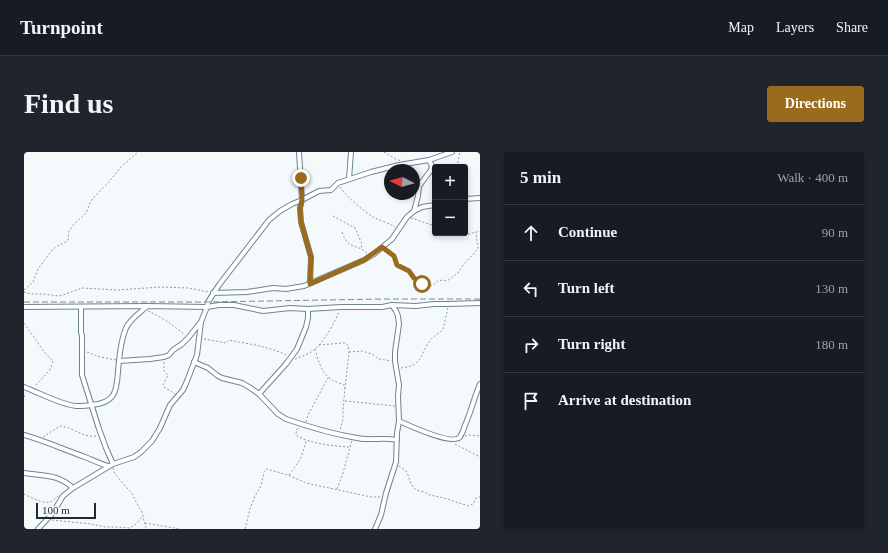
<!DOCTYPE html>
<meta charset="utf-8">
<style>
body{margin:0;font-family:Georgia,serif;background:#20242c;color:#f1f3f6}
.controls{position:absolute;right:12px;top:12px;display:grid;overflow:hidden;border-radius:4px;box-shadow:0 2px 6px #0003}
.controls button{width:36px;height:36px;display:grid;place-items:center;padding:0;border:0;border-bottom:1px solid #363941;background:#171b24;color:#f1f3f6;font:20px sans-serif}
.compass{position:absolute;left:360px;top:12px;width:36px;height:36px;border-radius:50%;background:#171b24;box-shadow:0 2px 6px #0003;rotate:276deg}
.scale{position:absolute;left:12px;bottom:10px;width:60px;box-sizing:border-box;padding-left:4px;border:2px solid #1f292e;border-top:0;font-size:11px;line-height:14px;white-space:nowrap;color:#1f292e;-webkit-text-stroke:3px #f4f9fc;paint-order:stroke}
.stop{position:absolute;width:12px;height:12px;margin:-9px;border:3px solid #9a6b1c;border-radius:50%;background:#fff}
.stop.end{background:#9a6b1c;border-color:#fff;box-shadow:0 1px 4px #0008}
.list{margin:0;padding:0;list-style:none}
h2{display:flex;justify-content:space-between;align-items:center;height:52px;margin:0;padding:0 16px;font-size:17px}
h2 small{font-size:13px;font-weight:400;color:#9ea1a6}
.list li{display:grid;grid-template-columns:26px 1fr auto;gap:12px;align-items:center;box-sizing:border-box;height:56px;padding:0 16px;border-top:1px solid #363941}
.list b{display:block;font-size:15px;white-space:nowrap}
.list em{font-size:13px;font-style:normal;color:#9ea1a6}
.icon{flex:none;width:22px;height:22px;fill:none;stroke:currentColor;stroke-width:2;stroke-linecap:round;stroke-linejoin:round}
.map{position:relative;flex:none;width:456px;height:377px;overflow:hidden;border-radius:4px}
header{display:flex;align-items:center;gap:24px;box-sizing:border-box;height:56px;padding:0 20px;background:#171b24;border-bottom:1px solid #363941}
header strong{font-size:19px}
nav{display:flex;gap:22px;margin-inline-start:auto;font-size:14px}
.intro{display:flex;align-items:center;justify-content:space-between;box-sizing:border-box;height:96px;padding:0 24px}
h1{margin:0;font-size:28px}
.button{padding:10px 18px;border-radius:4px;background:#9a6b1c;color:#fff;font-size:14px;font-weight:700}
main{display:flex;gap:24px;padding:0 24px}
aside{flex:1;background:#171b24;border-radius:4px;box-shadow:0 2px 6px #0003}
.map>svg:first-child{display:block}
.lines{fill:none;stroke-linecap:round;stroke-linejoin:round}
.street-casing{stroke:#6c8691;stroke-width:6}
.path{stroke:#92999d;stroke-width:1;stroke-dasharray:2 2;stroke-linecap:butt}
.street{stroke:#fff;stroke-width:4}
.rail{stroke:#838a8e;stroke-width:1;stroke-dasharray:6 3;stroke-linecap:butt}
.route{stroke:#9a6b1c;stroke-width:5}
</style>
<header>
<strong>Turnpoint</strong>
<nav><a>Map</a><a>Layers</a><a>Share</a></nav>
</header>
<div class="intro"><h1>Find us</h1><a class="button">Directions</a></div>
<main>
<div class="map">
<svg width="456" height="377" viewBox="0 0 456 377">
<rect width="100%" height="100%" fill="#f4f9fc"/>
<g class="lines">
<g class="street-casing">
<g id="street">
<path d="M275,0L278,48L276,56L277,70L287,105L286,131"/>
<path d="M325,27L327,0"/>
<path d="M441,47L456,46"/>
<path d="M390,59L394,44L395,34L407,18L408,14L405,8"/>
<path d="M189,141L223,140L249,136L262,137L280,134L340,108L350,102L368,87L383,65L390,59L398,55L411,53"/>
<path d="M0,155L123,154L183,155L195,153H210L239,159L266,156L284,157L317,155H358L368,153L392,154L410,152H424L456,151"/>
<path d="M57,155V180L58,184V223L75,277L82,296L89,312"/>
<path d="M95,209L126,207L140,205L145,203L149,198L158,192L164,186L172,176L177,170"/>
<path d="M170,210L184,216L194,224L198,226L218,231L225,235L235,242L254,262L262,267C285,275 309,282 333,286C346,289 360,285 373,288"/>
<path d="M0,235C16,241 35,252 52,254C56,254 62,254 67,253C97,251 92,232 95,209C96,198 98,186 102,176C106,167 116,161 123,154"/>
<path d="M235,242L262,212L273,197L282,175L284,166V157"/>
<path d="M375,269C384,273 429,294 436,285C438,282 440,277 441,273C447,260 450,246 456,232"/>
<path d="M0,283C21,289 41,298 61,305C69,308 76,312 84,314"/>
<path d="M0,321C19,324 34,322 49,336"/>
<path d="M14,377L28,362L39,344L49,336L89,312L110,305L117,300L128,289L136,276L146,253L159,238L163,229L173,203L177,170L183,155L184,150L195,133L245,68L256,59L268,52L278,48L295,39L307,38L314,31L347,20L375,13L405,8L428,0"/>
<path d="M351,377L357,363L362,341L372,310L373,281L375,269L374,244L375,233L371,209V200L375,172L374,164L372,159L368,153"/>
</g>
</g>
<g class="path">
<path d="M360,0L370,6L377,9"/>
<path d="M433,15L436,0"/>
<path d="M316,35C323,45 340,60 351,66C357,69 365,71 371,75"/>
<path d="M309,64L331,76L338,92L337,97"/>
<path d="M387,66L411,74"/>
<path d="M318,80C325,99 332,91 343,101"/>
<path d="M428,81L445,82L456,79"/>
<path d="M362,98L370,104L373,113C377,116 382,117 385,119C387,122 388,125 391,127C394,130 401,135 405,134C414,133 409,126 423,129L434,121L439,113L454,97V95L453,90L452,80"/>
<path d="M0,138L9,130L14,117L28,98L33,94L40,91L44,88L45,79L50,72L62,61L67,49L71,44L84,31L97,15L114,0"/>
<path d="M0,140L6,142H19L35,144L39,143L58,136L93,138L137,135L164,136L185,140"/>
<path d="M124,159C138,165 149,173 161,183"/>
<path d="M0,171L21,201L28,208L29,211L25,219L11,234"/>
<path d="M180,187L202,191L205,188C224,192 244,194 262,203"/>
<path d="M295,193L319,191H322L324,194L325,200L321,236"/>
<path d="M291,197C294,208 297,221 308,228C311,230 316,231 320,233L321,235L319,258V267L316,279"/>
<path d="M63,200L76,205L92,208"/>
<path d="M325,200L338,199L348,202L355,207L367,209"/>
<path d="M271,207C278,204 286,202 291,197C302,187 309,173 315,160"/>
<path d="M140,210V219L144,223L139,233L140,235L151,242"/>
<path d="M377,216C399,213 395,205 405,190C408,185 414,182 419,178L424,155"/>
<path d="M0,245L2,241"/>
<path d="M321,249L371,254"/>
<path d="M282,270L284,263L304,226"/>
<path d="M274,276L272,280L273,284C288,292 309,294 326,295"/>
<path d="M441,284L446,283L456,284"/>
<path d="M19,285L36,274C49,275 59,286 72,284"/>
<path d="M431,292L456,305"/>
<path d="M375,314L383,320L387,332L392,338L400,340L406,343L420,346L444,354L449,352L452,346L456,345"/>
<path d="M89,316L91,322L109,343L112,350L118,360L122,377"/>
<path d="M265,323C275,310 278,306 282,289"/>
<path d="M313,337L319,321L328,288"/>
<path d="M0,342C6,345 19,352 26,350C29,349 31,346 34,344"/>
<path d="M28,368L67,372L81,375H92L106,376L112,372L119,364"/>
<path d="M121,371L156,377"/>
<path d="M221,377L226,357L231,344L237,334L240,320L242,317L264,323L282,331L347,345H356"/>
</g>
<use href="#street" class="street"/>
<path class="rail" d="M0,150H184L360,147H456"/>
</g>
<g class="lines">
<path class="route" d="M277,26L278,48L276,56L277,70L287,105L286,132L340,108L358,95L370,104L373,113L385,119L390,126L398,132"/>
</g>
</svg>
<div class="controls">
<button>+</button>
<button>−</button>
</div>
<svg class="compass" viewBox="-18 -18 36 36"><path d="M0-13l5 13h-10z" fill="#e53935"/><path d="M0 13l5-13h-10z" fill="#9ea1a6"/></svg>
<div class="scale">100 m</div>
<div class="stop" style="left:398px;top:132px"></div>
<div class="stop end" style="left:277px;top:26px"></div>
</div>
<aside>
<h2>5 min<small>Walk · 400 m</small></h2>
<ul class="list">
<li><svg class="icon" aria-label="ahead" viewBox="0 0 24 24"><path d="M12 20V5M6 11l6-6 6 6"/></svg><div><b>Continue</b></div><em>90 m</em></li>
<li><svg class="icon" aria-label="left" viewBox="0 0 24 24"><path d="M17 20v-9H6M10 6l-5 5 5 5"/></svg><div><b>Turn left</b></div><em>130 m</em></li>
<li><svg class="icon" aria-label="right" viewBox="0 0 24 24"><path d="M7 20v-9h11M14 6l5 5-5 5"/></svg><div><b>Turn right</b></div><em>180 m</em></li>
<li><svg class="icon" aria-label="arrive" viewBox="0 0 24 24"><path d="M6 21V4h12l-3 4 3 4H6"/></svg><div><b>Arrive at destination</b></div></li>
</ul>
</aside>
</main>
